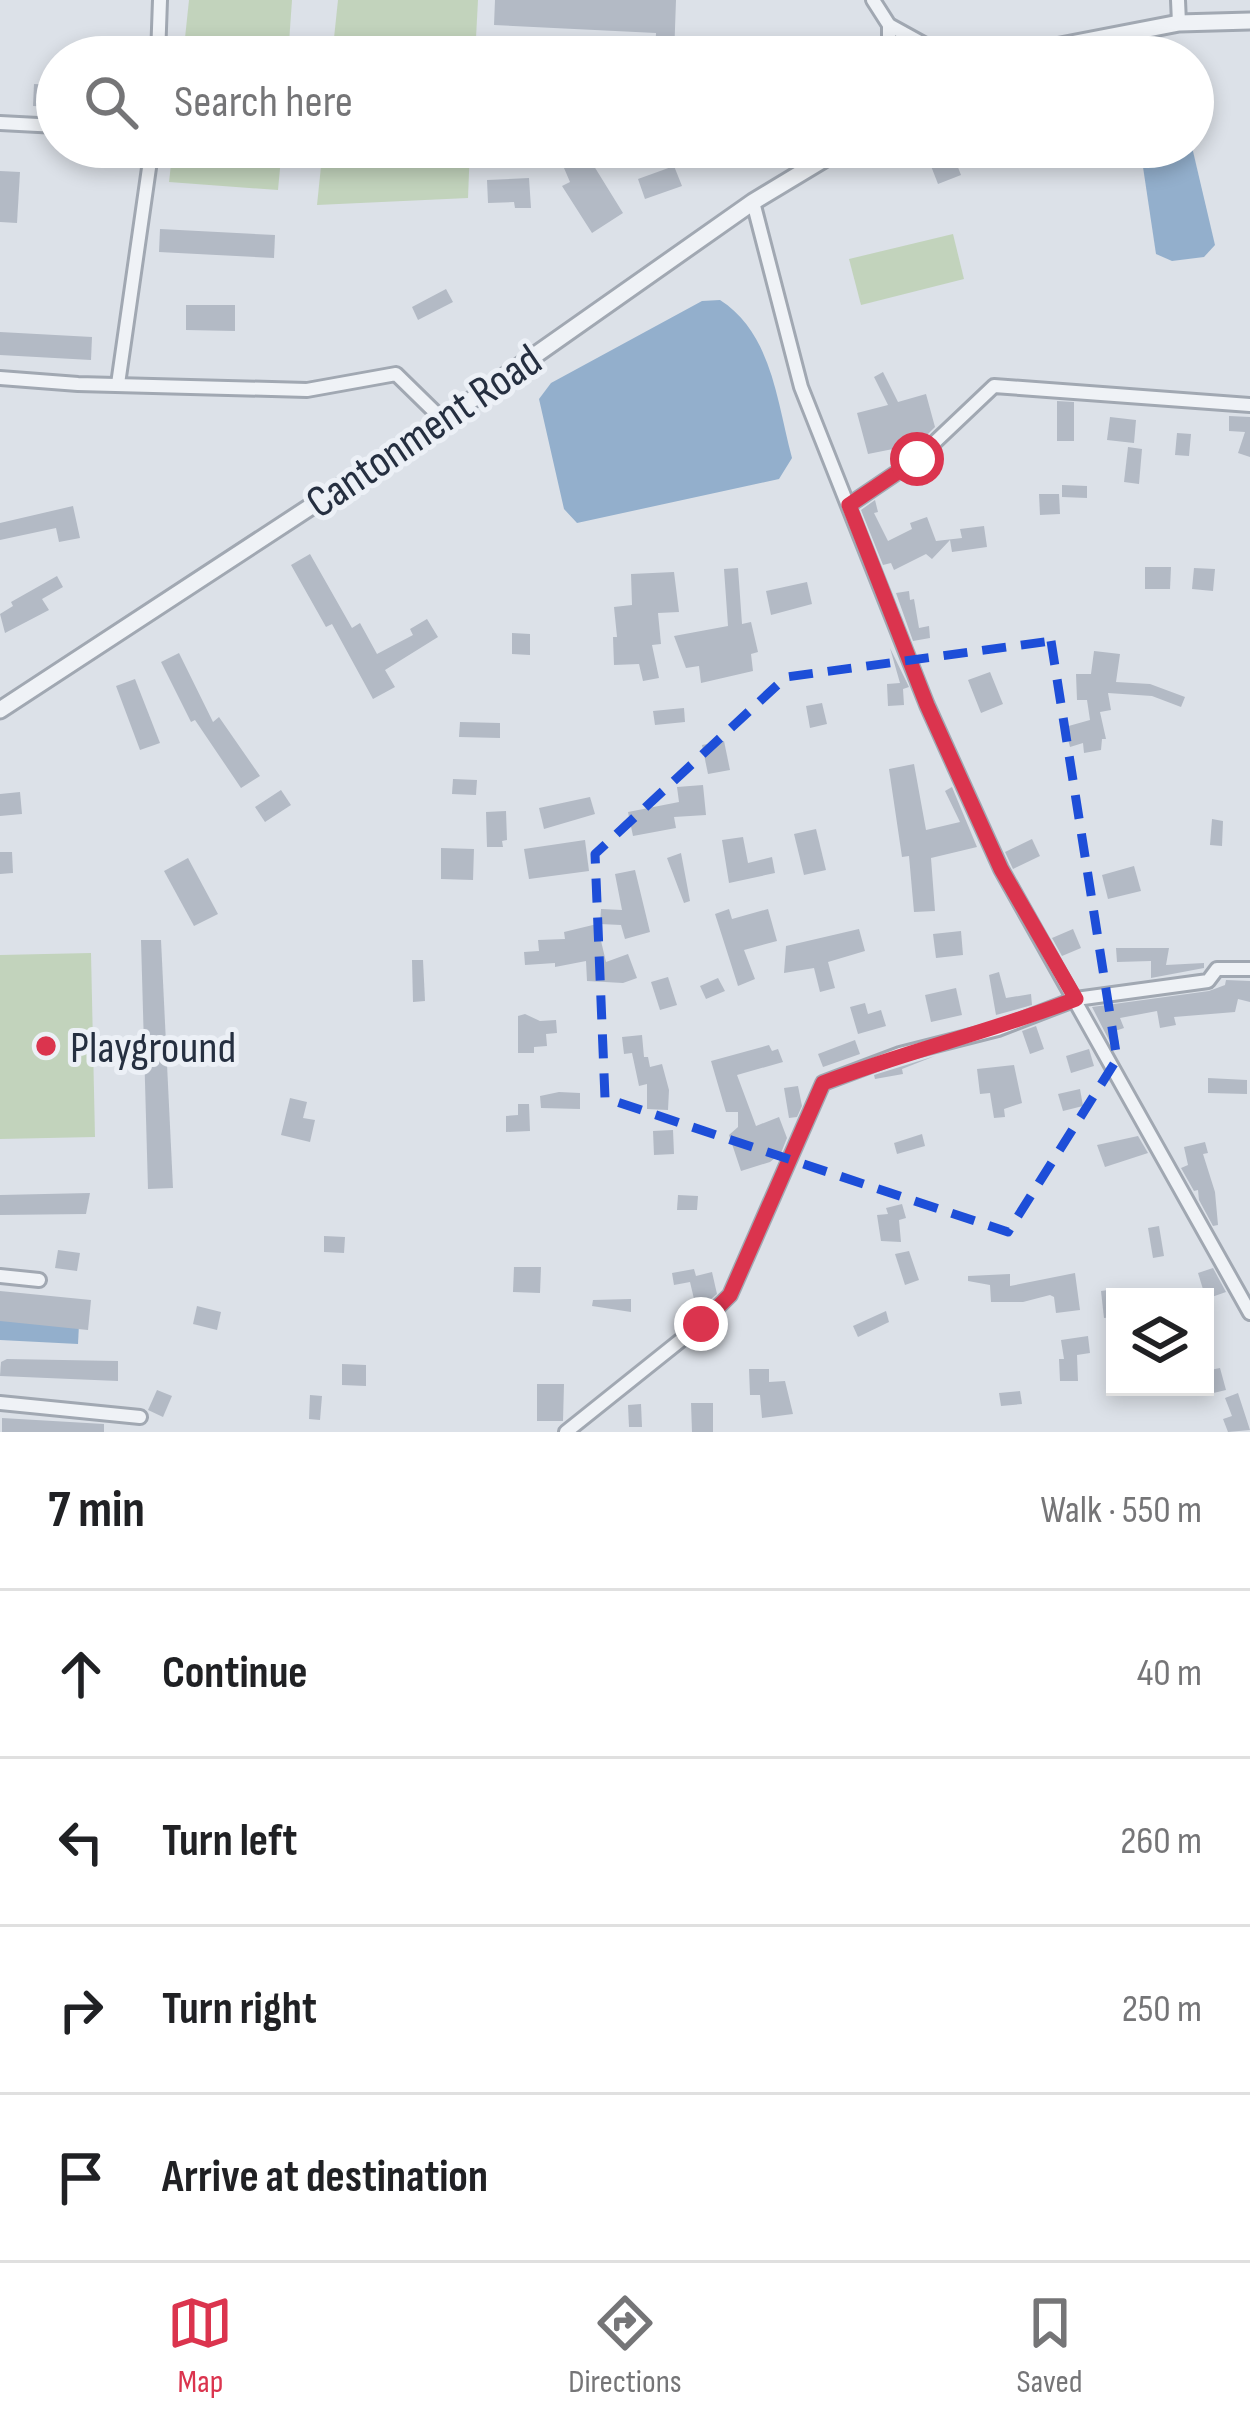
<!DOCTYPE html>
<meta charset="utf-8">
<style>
body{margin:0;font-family:"Sofia Sans Condensed",sans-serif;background:#f2f2f2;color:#202124}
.controls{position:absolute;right:36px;bottom:36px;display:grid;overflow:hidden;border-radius:0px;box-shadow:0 6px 18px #0003}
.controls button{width:108px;height:108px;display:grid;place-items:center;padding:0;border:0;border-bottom:3px solid #e0e0e0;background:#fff;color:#202124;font:60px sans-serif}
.stop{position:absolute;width:36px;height:36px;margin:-27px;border:9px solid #db344e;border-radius:50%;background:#fff}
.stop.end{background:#db344e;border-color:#fff;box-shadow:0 3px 12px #0008}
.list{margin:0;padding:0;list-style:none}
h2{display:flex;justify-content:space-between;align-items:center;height:156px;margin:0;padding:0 48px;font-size:51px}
h2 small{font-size:39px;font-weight:400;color:#757577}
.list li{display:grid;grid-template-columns:78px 1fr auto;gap:36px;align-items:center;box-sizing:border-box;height:168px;padding:0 48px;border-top:3px solid #e0e0e0}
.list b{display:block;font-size:45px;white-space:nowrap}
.list em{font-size:39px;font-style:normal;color:#757577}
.icon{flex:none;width:66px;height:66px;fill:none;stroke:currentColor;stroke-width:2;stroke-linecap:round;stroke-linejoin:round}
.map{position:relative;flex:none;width:1250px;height:1432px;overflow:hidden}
.search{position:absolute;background:#fff;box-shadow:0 6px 18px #0003;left:36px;right:36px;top:36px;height:132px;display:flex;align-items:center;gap:30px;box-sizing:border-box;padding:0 42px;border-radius:66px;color:#757577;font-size:45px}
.sheet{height:828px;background:#fff}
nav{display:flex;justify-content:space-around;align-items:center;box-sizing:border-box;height:168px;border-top:3px solid #e0e0e0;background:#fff;font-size:33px;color:#757577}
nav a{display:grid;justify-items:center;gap:6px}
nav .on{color:#db344e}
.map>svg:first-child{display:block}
.green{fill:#c2d3bc}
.water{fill:#93afcc}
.building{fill:#b3bac5}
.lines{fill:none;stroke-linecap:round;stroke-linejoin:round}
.minor-casing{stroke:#a1a8b2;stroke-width:18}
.tertiary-casing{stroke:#a1a8b2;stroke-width:21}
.minor{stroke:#eff2f6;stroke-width:12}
.tertiary{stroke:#eff2f6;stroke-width:15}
.route{stroke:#db344e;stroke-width:15}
.marked{fill:none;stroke:#1d4ed8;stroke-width:9;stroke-dasharray:24 15;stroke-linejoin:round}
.poi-dot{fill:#db344e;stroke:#ecf0f6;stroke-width:4.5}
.labels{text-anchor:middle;stroke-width:10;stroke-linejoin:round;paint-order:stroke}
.street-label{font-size:45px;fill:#252f40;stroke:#ecf0f6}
.poi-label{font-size:45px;fill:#252f40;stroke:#ecf0f6;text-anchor:start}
</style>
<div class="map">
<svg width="1250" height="1432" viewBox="0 0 1250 1432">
<rect width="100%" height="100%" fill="#dce1e8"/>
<g class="green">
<path d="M189,0H292L288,57H183Z"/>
<path d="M338,0H478L475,57H332Z"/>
<path d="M173,147H282L278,190L169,182Z"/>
<path d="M323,147H470L468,198L317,205Z"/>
<path d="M953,234L964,279L861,305L849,259Z"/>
<path d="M91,953L95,1137L0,1139V955Z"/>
</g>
<g class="water">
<path d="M1140,147H1192L1215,245L1204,257L1172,261L1156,254Z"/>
<path d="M720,300C772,333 777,402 792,458L779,479L577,523L564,509L539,399L551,383L702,301Z"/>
<path d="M0,1301L80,1305L78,1344L0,1340Z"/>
</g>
<g class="building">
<path d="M495,0H676L674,57H655L656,33L494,25Z"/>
<path d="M34,84L57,85V107L33,106Z"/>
<path d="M555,147H613L589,158L623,213L592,233L562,186L570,182Z"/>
<path d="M700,147H727L731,155L707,165Z"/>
<path d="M930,147H950L961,175L938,184L931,166L937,163Z"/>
<path d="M674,166L682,186L645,199L638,179Z"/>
<path d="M0,171L20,172L17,223L0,222Z"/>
<path d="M529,178L531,208H515L514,202L488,203L487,180Z"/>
<path d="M160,229L275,235L274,258L159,252Z"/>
<path d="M446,289L453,302L418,320L412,307Z"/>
<path d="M186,305H235V331L186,330Z"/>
<path d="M0,332L92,337L91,360L0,355Z"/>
<path d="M883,372L898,402L926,394L935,427L918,444L868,454L857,413L888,405L874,377Z"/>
<path d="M1057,401L1074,402V441H1057Z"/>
<path d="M1229,416L1250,417V457L1238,453L1245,432L1229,431Z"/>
<path d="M1110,417L1136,420L1134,443L1107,440Z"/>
<path d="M1177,433L1191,434L1189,456L1175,455Z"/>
<path d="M1128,447L1142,449L1139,484L1124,482Z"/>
<path d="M1062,485L1087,486V498L1062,497Z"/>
<path d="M1039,494H1059L1060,514L1040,515Z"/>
<path d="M875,500L878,512L874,513L888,541L912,529L910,523L927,517L936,541L962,538L960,529L984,526L987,547L952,552L950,540L932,559L926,554L894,570L891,563L883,565L861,510Z"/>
<path d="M73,506L80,538L59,542L56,528L0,540V523Z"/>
<path d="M310,554L352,628L360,623L377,654L413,635L410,629L427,619L438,637L385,670L395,687L373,699L332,624L326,627L291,565Z"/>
<path d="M1145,567H1171L1170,589H1145Z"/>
<path d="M738,568L742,624L751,622L758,652L751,654L753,671L701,683L699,666L686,668L674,636L728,626L724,569Z"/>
<path d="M1194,568L1215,569L1213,591L1192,589Z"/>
<path d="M674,572L679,612L658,613L661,644L652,645L659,678L643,681L639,664L614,665L613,637H617L614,607L632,605L631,574Z"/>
<path d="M57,576L63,587L42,599L49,610L5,633L0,614L13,606L11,602Z"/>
<path d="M807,582L812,604L771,615L766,591Z"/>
<path d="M909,591L910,600L914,599L919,628L929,626L930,638L913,641L896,593Z"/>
<path d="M512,633L530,634V655L512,654Z"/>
<path d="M890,648L909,687L903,689L904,705L888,706L887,684L900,683Z"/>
<path d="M1094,651L1120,654L1116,682L1150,684L1185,697L1181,707L1152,696L1108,693L1111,710L1100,712L1106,739H1102L1101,750L1084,753L1083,743L1070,747L1065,727L1090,720L1087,700H1077L1076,674H1091Z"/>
<path d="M179,653L213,722L219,717L260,776L241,788L195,720L191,722L161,662Z"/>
<path d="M990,672L1003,704L981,713L968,680Z"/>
<path d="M135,679L160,743L140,750L116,686Z"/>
<path d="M822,703L827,724L810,728L806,706Z"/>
<path d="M684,708L685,722L655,725L653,711Z"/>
<path d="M460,722L500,723V738L459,737Z"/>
<path d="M724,741L730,770L708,774L702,745Z"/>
<path d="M914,764L926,830L960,822L945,791L952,787L977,847L931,858L935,911L914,912L909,856L902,857L889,769Z"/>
<path d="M453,779L477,780L476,795L452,794Z"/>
<path d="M703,785L706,815L674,817L676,828L633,836L628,812L679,802L677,787Z"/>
<path d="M281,790L291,805L265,822L255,807Z"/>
<path d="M20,792L22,814L0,816V794Z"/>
<path d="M590,797L595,814L544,829L539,808Z"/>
<path d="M506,811L507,840L502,841L503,847H487L486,812Z"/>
<path d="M1212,819L1223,821L1222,846L1210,845Z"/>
<path d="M816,829L826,870L804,875L794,834Z"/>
<path d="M743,837L748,863L772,857L775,873L729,883L722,840Z"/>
<path d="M1032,839L1040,856L1013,869L1005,852Z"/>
<path d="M585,840L589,871L529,879L524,849Z"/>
<path d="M441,848L474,849L473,880L441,879Z"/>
<path d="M0,852H12L13,873L0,874Z"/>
<path d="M681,853L690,901L684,903L667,858Z"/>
<path d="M188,858L218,914L194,926L164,871Z"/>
<path d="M1134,866L1141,891L1108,899L1102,875Z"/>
<path d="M635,870L650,932L625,939L621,925L600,924L601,909L622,910L615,874Z"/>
<path d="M729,909L732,919L768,909L777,941L744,950L755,979L738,986L715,914Z"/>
<path d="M597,924L606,962L628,954L637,978L623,983L587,981L586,961L555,967V963L525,965L524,952L539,951L538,940L565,939L564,932Z"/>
<path d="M859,929L865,951L828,962L835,988L820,992L814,968L784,973L786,946Z"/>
<path d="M1073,929L1081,948L1062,956L1052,938Z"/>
<path d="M961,931L963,955L936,958L933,934Z"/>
<path d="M141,940H161L173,1188L148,1189Z"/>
<path d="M1116,948H1169L1166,965L1204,963V968L1151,978V961L1117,962Z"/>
<path d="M412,960H423L425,1001L413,1002Z"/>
<path d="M999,972L1006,998L1031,994L1032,1005L996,1015L989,975Z"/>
<path d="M668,977L677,1005L660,1010L651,982Z"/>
<path d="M718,978L725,991L706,999L700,986Z"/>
<path d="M1226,980L1250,981V1002L1238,999L1235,1012L1174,1017L1176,1025L1160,1028L1157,1011L1120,1018L1124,1028L1115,1031L1119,1042L1112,1046L1092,1007L1209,991L1225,985Z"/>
<path d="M956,988L962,1015L931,1022L925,995Z"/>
<path d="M865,1003L868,1014L881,1010L886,1026L858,1034L850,1007Z"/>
<path d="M525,1014L540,1021L556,1020L557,1033L546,1034L547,1046L534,1047V1053H518V1016Z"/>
<path d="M1036,1026L1044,1049L1030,1054L1022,1031Z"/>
<path d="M642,1035L644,1057H648L650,1067L662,1064L669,1090L668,1110L647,1109V1084L639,1086L632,1053L624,1054L622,1037Z"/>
<path d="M855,1040L860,1054L823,1067L818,1054Z"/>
<path d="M769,1045L772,1051L778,1049L783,1062L737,1075L756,1126L779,1117L787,1138L781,1153L770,1162L741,1171L729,1135L738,1127V1112H726L711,1061Z"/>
<path d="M1089,1049L1094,1066L1071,1073L1066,1056Z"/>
<path d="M935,1056L902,1069L903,1074L875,1079L874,1075Z"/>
<path d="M1014,1065L1022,1103L1004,1109L1005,1117L994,1118L990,1093L980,1094L977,1069Z"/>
<path d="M1208,1078L1247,1080V1094L1208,1093Z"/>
<path d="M798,1086L802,1106L797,1117L789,1118L784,1088Z"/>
<path d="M1080,1089L1083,1106L1063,1111L1058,1094Z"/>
<path d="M559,1092L580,1093V1109L541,1108L540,1096Z"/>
<path d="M290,1098L307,1102L303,1118L315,1120L310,1142L281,1135Z"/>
<path d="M518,1104H529L530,1131L506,1132V1116L518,1115Z"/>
<path d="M673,1130L674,1154L654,1155L653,1131Z"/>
<path d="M922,1134L925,1146L897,1154L894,1143Z"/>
<path d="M1138,1136L1148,1153L1105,1167L1097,1145Z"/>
<path d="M1205,1142L1208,1153L1203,1154L1215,1192L1218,1225L1213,1226L1199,1200L1198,1190L1194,1191L1181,1168L1188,1165L1184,1147Z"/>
<path d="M90,1193L86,1214L0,1215V1195Z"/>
<path d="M678,1195L698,1196L697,1210H677Z"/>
<path d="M902,1204L906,1218L899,1220L901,1242L881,1241L877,1215L888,1214L886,1208Z"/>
<path d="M1159,1226L1164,1256L1153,1258L1148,1228Z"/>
<path d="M324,1236L345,1237L344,1253L324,1252Z"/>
<path d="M58,1250L80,1253L77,1271L55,1268Z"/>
<path d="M909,1251L919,1280L905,1285L895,1254Z"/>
<path d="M514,1267H541L540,1293L513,1292Z"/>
<path d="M1213,1268L1226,1292L1206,1299L1198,1273Z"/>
<path d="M694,1269L696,1276L712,1272L717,1294L711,1299L695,1303L690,1282L674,1285L672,1273Z"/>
<path d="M1075,1273L1080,1310L1056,1313L1054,1297L1050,1295L1023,1302H991L990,1285L968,1281V1276L1010,1274V1286Z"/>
<path d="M1115,1289V1317L1104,1318L1101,1291Z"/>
<path d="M0,1291L91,1300L88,1330L0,1321Z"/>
<path d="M631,1299V1312L592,1306L593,1300Z"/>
<path d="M197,1306L221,1312L217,1330L193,1324Z"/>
<path d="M886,1311L889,1322L858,1337L853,1326Z"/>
<path d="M1088,1336L1090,1353L1077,1355L1078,1381H1060L1059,1359H1064L1061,1340Z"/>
<path d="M7,1359L118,1361V1381L0,1376L1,1362Z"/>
<path d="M342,1364L366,1365V1386L342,1385Z"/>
<path d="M1220,1368L1226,1390L1205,1395V1371Z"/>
<path d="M749,1369H769V1382L785,1381L793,1414L762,1418L760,1395H750Z"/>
<path d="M537,1384H564L563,1421H537Z"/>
<path d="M157,1390L172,1396L163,1417L148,1410Z"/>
<path d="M1020,1391L1022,1404L1001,1406L999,1393Z"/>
<path d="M1238,1393L1250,1430L1228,1432L1223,1419L1232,1416L1225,1398Z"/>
<path d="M310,1395L322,1396L320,1420L309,1419Z"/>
<path d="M691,1403H713V1432H692Z"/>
<path d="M641,1404L642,1427H629L628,1405Z"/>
<path d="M2,1418L104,1424V1432H2Z"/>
</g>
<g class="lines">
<g class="minor-casing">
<g id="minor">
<path d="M873,0L889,25L947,57"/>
<path d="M1178,0L1179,23"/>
<path d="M158,57L160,0"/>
<path d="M889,57V25"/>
<path d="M0,123L57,126"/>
<path d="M753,202L801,387L927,705L1001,869L1250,1313"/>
<path d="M0,378L78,384L307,390L396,374L443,420"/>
<path d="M118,384L152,147"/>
<path d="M849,505L917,459L994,386L1250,405"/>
<path d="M0,1276L39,1280"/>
<path d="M0,1403L140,1417"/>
<path d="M566,1432L701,1324L730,1295L823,1083L900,1054L998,1029L1076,999L1208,981L1217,969H1250"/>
</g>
</g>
<g class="tertiary-casing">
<g id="tertiary">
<path d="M1004,57L1179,23L1250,21"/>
<path d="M0,710L443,420L753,202L844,147"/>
</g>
</g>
<use href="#minor" class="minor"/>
<use href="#tertiary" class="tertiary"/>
</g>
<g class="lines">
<path class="route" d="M701,1324L730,1295L823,1083C907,1051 993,1031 1076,999L1001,869L927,705L849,505L917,459"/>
</g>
<path class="marked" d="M1051,641L1117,1059L1008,1232L605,1098L595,854L786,677Z"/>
<circle class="poi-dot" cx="46" cy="1046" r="12"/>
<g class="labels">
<g class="street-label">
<text transform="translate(423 430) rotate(-34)" y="16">Cantonment Road</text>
</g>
<g class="poi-label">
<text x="70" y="1062">Playground</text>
</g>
</g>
</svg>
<div class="controls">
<button><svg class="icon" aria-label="layers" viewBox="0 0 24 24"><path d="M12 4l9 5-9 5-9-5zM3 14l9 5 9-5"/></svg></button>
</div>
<div class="stop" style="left:917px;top:459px"></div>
<div class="stop end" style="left:701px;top:1324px"></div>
<div class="search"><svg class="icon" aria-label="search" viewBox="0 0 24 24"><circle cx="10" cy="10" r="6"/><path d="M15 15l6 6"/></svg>Search here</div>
</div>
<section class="sheet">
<h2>7 min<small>Walk · 550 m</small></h2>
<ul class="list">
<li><svg class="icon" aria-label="ahead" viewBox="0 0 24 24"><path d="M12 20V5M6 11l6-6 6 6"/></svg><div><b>Continue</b></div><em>40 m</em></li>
<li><svg class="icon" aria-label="left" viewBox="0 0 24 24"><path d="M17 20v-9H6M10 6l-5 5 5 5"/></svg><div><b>Turn left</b></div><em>260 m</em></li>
<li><svg class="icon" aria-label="right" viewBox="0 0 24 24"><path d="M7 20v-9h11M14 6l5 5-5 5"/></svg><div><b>Turn right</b></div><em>250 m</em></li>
<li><svg class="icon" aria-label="arrive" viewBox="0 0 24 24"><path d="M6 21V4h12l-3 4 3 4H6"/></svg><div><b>Arrive at destination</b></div></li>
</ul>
</section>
<nav>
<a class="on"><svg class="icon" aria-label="map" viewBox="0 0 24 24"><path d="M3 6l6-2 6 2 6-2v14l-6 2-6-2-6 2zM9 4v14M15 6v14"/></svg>Map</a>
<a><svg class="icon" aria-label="directions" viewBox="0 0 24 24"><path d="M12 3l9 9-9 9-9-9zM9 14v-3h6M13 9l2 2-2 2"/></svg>Directions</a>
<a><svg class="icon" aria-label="saved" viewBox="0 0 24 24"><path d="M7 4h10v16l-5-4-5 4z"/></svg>Saved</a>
</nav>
